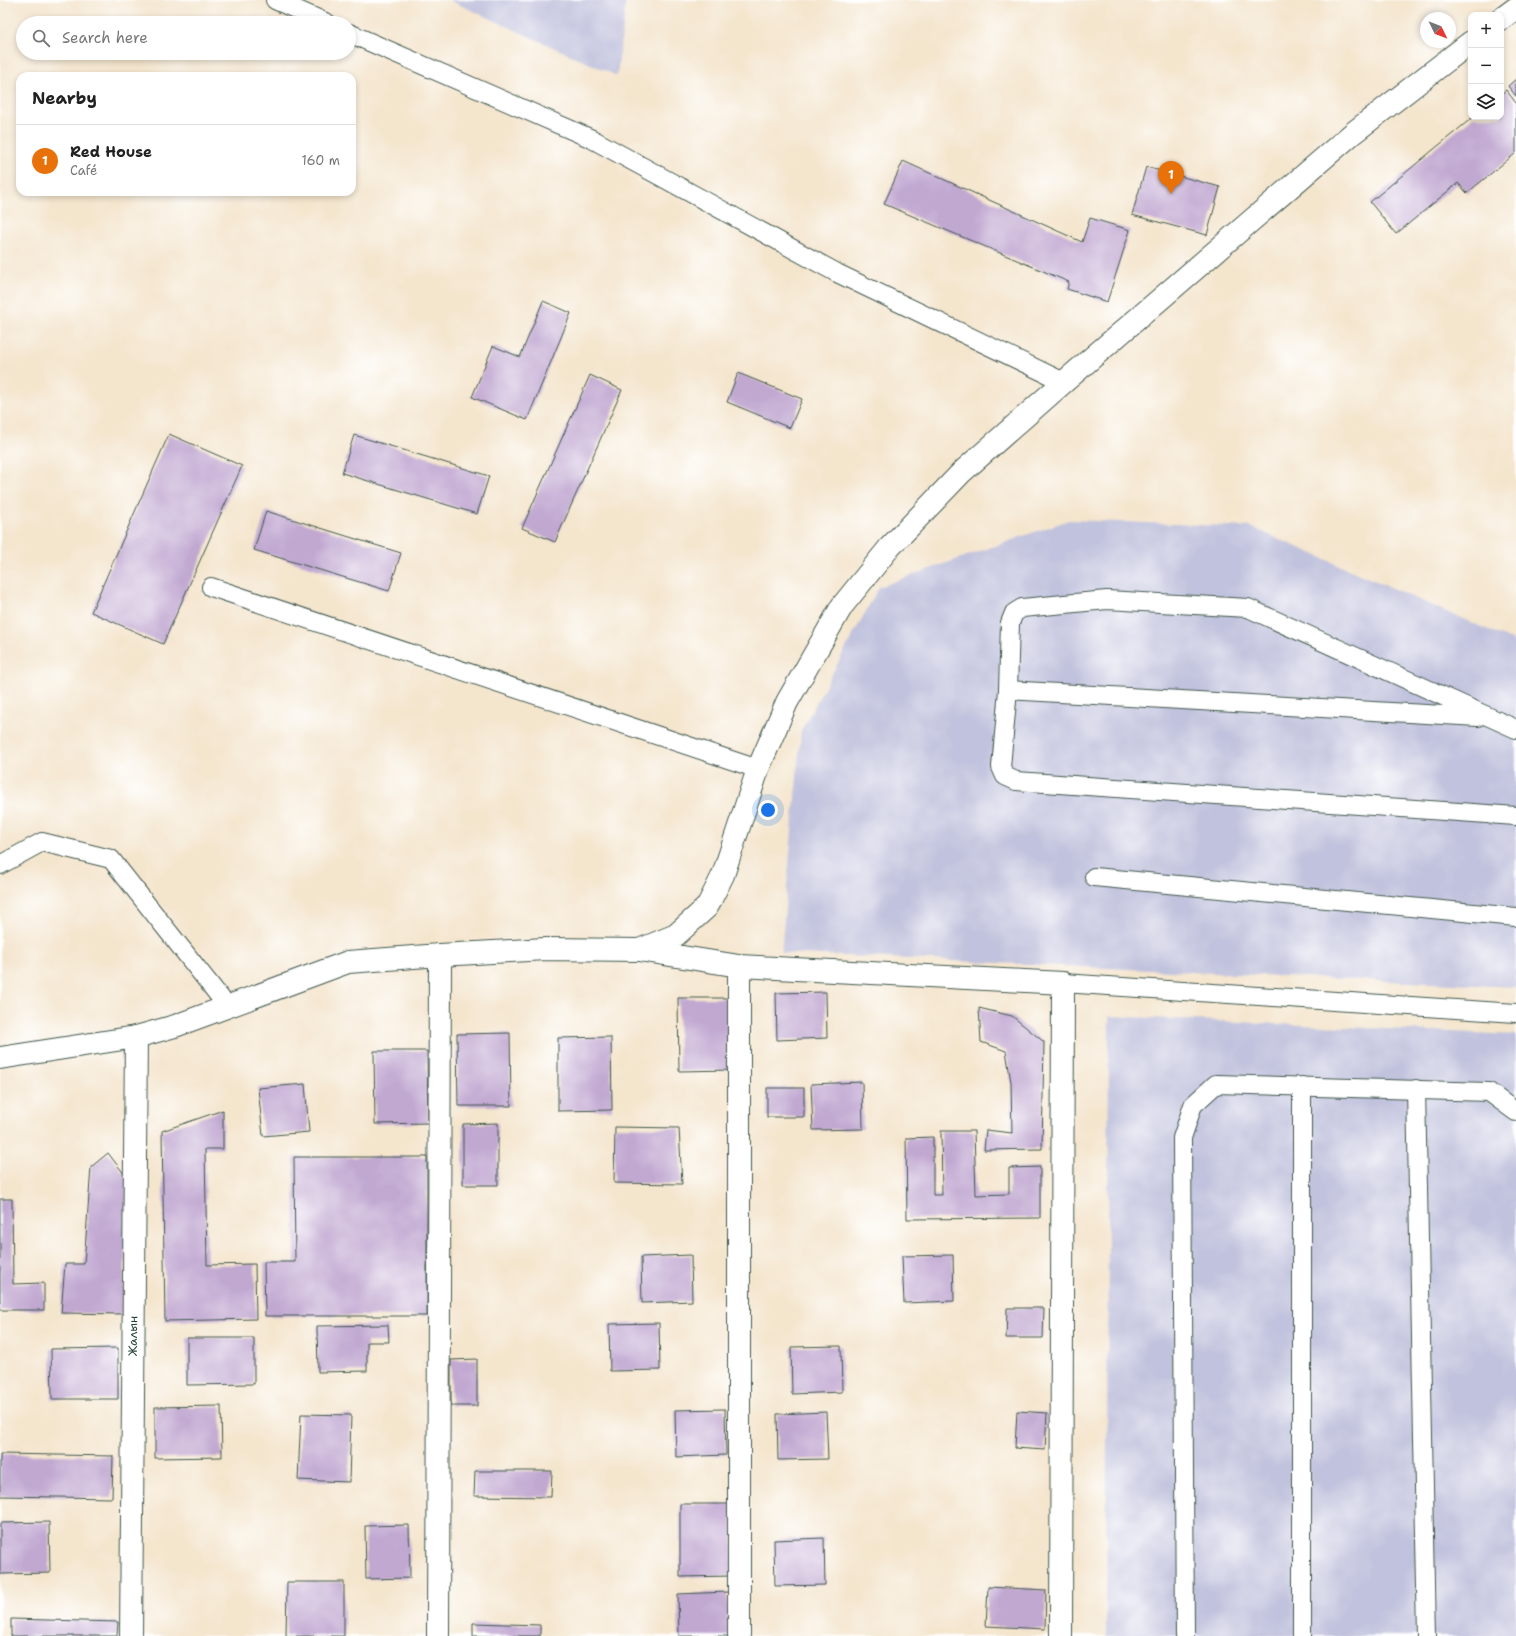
<!DOCTYPE html>
<meta charset="utf-8">
<style>
body{margin:0;font-family:"Shantell Sans",sans-serif;background:#f2f2f2;color:#222}
.controls{position:absolute;right:12px;top:12px;display:grid;overflow:hidden;border-radius:8px;box-shadow:0 2px 6px #0003}
.controls button{width:36px;height:36px;display:grid;place-items:center;padding:0;border:0;border-bottom:1px solid #e0e0e0;background:#fff;color:#222;font:20px sans-serif}
.compass{position:absolute;left:1420px;top:12px;width:36px;height:36px;border-radius:50%;background:#fff;box-shadow:0 2px 6px #0003;rotate:133deg}
.you{position:absolute;left:768px;top:810px;width:14px;height:14px;margin:-10px;border:3px solid #fff;border-radius:50%;background:#1a73e8;box-shadow:0 0 0 6px #1a73e833}
.badge{display:grid;place-items:center;width:26px;height:26px;border-radius:50%;background:#0f766e;color:#fff;font-size:13px;font-weight:700}
.pin{position:absolute;translate:-50% -33px;filter:drop-shadow(0 1px 2px #0008)}
.pin::after{content:'';position:absolute;top:21px;width:14px;height:12px;background:inherit;clip-path:polygon(0 0,100% 0,50% 100%)}
.list{margin:0;padding:0;list-style:none}
h2{display:flex;justify-content:space-between;align-items:center;height:52px;margin:0;padding:0 16px;font-size:17px}
h2 small{font-size:13px;font-weight:400;color:#767676}
.list li{display:grid;grid-template-columns:26px 1fr auto;gap:12px;align-items:center;box-sizing:border-box;height:72px;padding:0 16px;border-top:1px solid #e0e0e0}
.list b{display:block;font-size:15px;white-space:nowrap}
.list p{margin:0;font-size:13px;white-space:nowrap;color:#767676}
.list em{font-size:13px;font-style:normal;color:#767676}
.icon{flex:none;width:22px;height:22px;fill:none;stroke:currentColor;stroke-width:2;stroke-linecap:round;stroke-linejoin:round}
.map{position:relative;flex:none;width:1516px;height:1636px;overflow:hidden}
.search{position:absolute;background:#fff;box-shadow:0 2px 6px #0003;left:16px;top:16px;width:340px;height:44px;display:flex;align-items:center;gap:10px;box-sizing:border-box;padding:0 14px;border-radius:22px;color:#767676;font-size:15px}
.panel{position:absolute;background:#fff;box-shadow:0 2px 6px #0003;left:16px;top:72px;width:340px;height:124px;border-radius:12px}
.map>svg:first-child{display:block}
.industrial{fill:#c1c2dd}
.building{fill:#c1a8d1}
.lines{fill:none;stroke-linecap:round;stroke-linejoin:round}
.lane-casing{stroke:#3f564b;stroke-width:20}
.street-casing{stroke:#3f564b;stroke-width:24}
.lane{stroke:#fff;stroke-width:18}
.street{stroke:#fff;stroke-width:22}
.labels{text-anchor:middle;stroke-width:3;stroke-linejoin:round;paint-order:stroke}
.street-label{font-size:12px;fill:#1f3d34;stroke:#fff}
</style>
<div class="map">
<svg width="1516" height="1636" viewBox="0 0 1516 1636">
<rect width="100%" height="100%" fill="#fff"/>
<filter id="ink" filterUnits="userSpaceOnUse"><feTurbulence type="fractalNoise" baseFrequency=".025" numOctaves="2"/><feDisplacementMap in="SourceGraphic" scale="8" xChannelSelector="R" yChannelSelector="G"/><feConvolveMatrix kernelMatrix="1 2 1 2 8 2 1 2 1" color-interpolation-filters="sRGB"/></filter>
<filter id="wash" filterUnits="userSpaceOnUse"><feTurbulence type="fractalNoise" baseFrequency=".012" numOctaves="4" result="noise"/><feDisplacementMap in="SourceGraphic" scale="16" xChannelSelector="R" yChannelSelector="G"/><feGaussianBlur stdDeviation="0.9" result="paint"/><feColorMatrix in="noise" values="0 0 0 0 0 0 0 0 0 0 0 0 0 0 0 0 0 1.4 0 .05"/><feComposite in="paint" operator="in"/></filter>
<g filter="url(#wash)">
<rect width="100%" height="100%" fill="#f4e5cd"/>
<g class="industrial">
<path d="M449,0H626L617,76Z"/>
<path d="M1069,520L1251,527L1516,642V987L781,953L801,731L879,587Z"/>
<path d="M1109,1016L1516,1035V1636H1106Z"/>
</g>
<g id="blocks">
<g class="building">
<path d="M1516,79V96L1508,86Z"/>
<path d="M1506,90L1516,103V153L1467,193L1458,183L1396,234L1370,202L1473,117H1501V94Z"/>
<path d="M903,161L1082,242L1090,218L1130,230L1107,302L1067,289L1069,282L884,204Z"/>
<path d="M1146,167L1220,187L1207,235L1132,215Z"/>
<path d="M543,301L571,313L527,420L472,397L493,346L520,357Z"/>
<path d="M738,373L802,399L790,428L727,402Z"/>
<path d="M590,375L622,390L555,542L522,528Z"/>
<path d="M169,434L242,466L163,644L91,612Z"/>
<path d="M354,435L489,476L477,514L342,473Z"/>
<path d="M266,511L401,553L389,591L254,550Z"/>
<path d="M826,992L827,1038L777,1040L776,993Z"/>
<path d="M678,998H731L732,1070L679,1071Z"/>
<path d="M979,1008L1012,1016L1044,1042L1042,1149L984,1150L986,1130L1012,1133L1011,1082L1006,1051L981,1042Z"/>
<path d="M510,1033L511,1106H458L457,1034Z"/>
<path d="M611,1037L612,1110L558,1111V1038Z"/>
<path d="M374,1051H427L428,1123L375,1124Z"/>
<path d="M862,1082L863,1129L813,1130L811,1084Z"/>
<path d="M305,1084L309,1132L263,1136L258,1088Z"/>
<rect x="767" y="1088" width="37" height="29"/>
<path d="M223,1110V1149H205L207,1265L255,1264L256,1319L165,1321L162,1131Z"/>
<path d="M498,1123V1185H463V1124Z"/>
<path d="M615,1127L679,1128L682,1184L614,1183Z"/>
<path d="M941,1131H974L976,1195L1009,1194V1168L1040,1167V1218L907,1219L906,1138L933,1137V1195H942Z"/>
<path d="M108,1153L128,1179L123,1314L61,1313L65,1264H84L91,1167Z"/>
<path d="M294,1157H427V1316H265L264,1262H295Z"/>
<path d="M0,1199H12L13,1284L44,1283V1310H0Z"/>
<path d="M691,1255L692,1301L642,1303L641,1257Z"/>
<path d="M953,1255L954,1301L904,1303L902,1256Z"/>
<path d="M1007,1308H1044L1043,1338H1006Z"/>
<path d="M659,1323L660,1370L610,1371L609,1324Z"/>
<path d="M388,1325L389,1342H367V1371L318,1372L317,1326Z"/>
<path d="M187,1338H254V1384L187,1385Z"/>
<path d="M841,1346L842,1392L792,1394L791,1347Z"/>
<path d="M118,1348V1399H52L51,1349Z"/>
<path d="M477,1359V1406H451V1360Z"/>
<path d="M221,1406L222,1457L155,1458V1407Z"/>
<path d="M725,1409L726,1455L676,1457L675,1410Z"/>
<path d="M1017,1411L1047,1413L1045,1450L1015,1448Z"/>
<path d="M826,1412L828,1459L778,1460L777,1414Z"/>
<path d="M301,1414L351,1415L349,1482L298,1480Z"/>
<path d="M0,1454L113,1456L112,1498L0,1496Z"/>
<path d="M475,1471H552L551,1497L474,1496Z"/>
<path d="M680,1504H733V1576L680,1577Z"/>
<path d="M49,1522L50,1573L0,1574V1523Z"/>
<path d="M409,1525L410,1578L366,1579L365,1526Z"/>
<path d="M824,1538L825,1585L775,1586L774,1540Z"/>
<path d="M287,1582H344V1636H286Z"/>
<path d="M988,1587L1046,1590L1045,1629L986,1626Z"/>
<path d="M728,1592L729,1636H679L678,1594Z"/>
<path d="M11,1619L118,1622L117,1636H11Z"/>
<path d="M473,1623L540,1625V1636H473Z"/>
</g>
</g>
</g>
<g filter="url(#ink)">
<use href="#blocks" fill-opacity="0" stroke="#3f564b" stroke-width="1"/>
<g class="lines">
<g class="lane-casing">
<g id="lane">
<path d="M275,0L327,23"/>
<path d="M349,33L592,139L837,273L1064,382"/>
<path d="M211,587L758,769"/>
<path d="M1008,690L1478,717"/>
<path d="M1516,729L1248,608L1107,600L1022,608L1014,613L1010,623L1008,690L1001,767L1005,776L1016,781L1516,816"/>
<path d="M0,865L42,842L111,859L227,1006"/>
<path d="M1094,877L1516,917"/>
<path d="M1063,983L1516,1013"/>
<path d="M1416,1089L1427,1636"/>
<path d="M1185,1636L1182,1138L1193,1105L1216,1084L1489,1092L1516,1112"/>
<path d="M1302,1636V1086"/>
</g>
</g>
<g class="street-casing">
<g id="street">
<path d="M1501,19L1516,8"/>
<path d="M639,950L676,935L707,907L723,875L758,769L787,702L842,606L889,548L962,472L1064,382L1353,133L1471,42"/>
<path d="M0,1058L136,1037L175,1026L348,962L440,955L545,949L639,950L739,966L1063,983L1061,1636"/>
<path d="M131,1636L136,1037"/>
<path d="M438,1636L440,955"/>
<path d="M739,1636V966"/>
</g>
</g>
<use href="#lane" class="lane"/>
<use href="#street" class="street"/>
</g>
</g>
<g class="labels">
<g class="street-label">
<text transform="translate(133 1336) rotate(-89)" y="4">Жалын</text>
</g>
</g>
</svg>
<div class="controls">
<button>+</button>
<button>−</button>
<button><svg class="icon" aria-label="layers" viewBox="0 0 24 24"><path d="M12 4l9 5-9 5-9-5zM3 14l9 5 9-5"/></svg></button>
</div>
<svg class="compass" viewBox="-18 -18 36 36"><path d="M0-13l5 13h-10z" fill="#e53935"/><path d="M0 13l5-13h-10z" fill="#767676"/></svg>
<div class="you"></div>
<div class="pin badge" style="left:1171px;top:194px;background:#e8710a">1</div>
<div class="search"><svg class="icon" aria-label="search" viewBox="0 0 24 24"><circle cx="10" cy="10" r="6"/><path d="M15 15l6 6"/></svg>Search here</div>
<section class="panel">
<h2>Nearby<small></small></h2>
<ul class="list">
<li><span class="badge" style="background:#e8710a">1</span><div><b>Red House</b><p>Café</p></div><em>160 m</em></li>
</ul>
</section>
</div>
